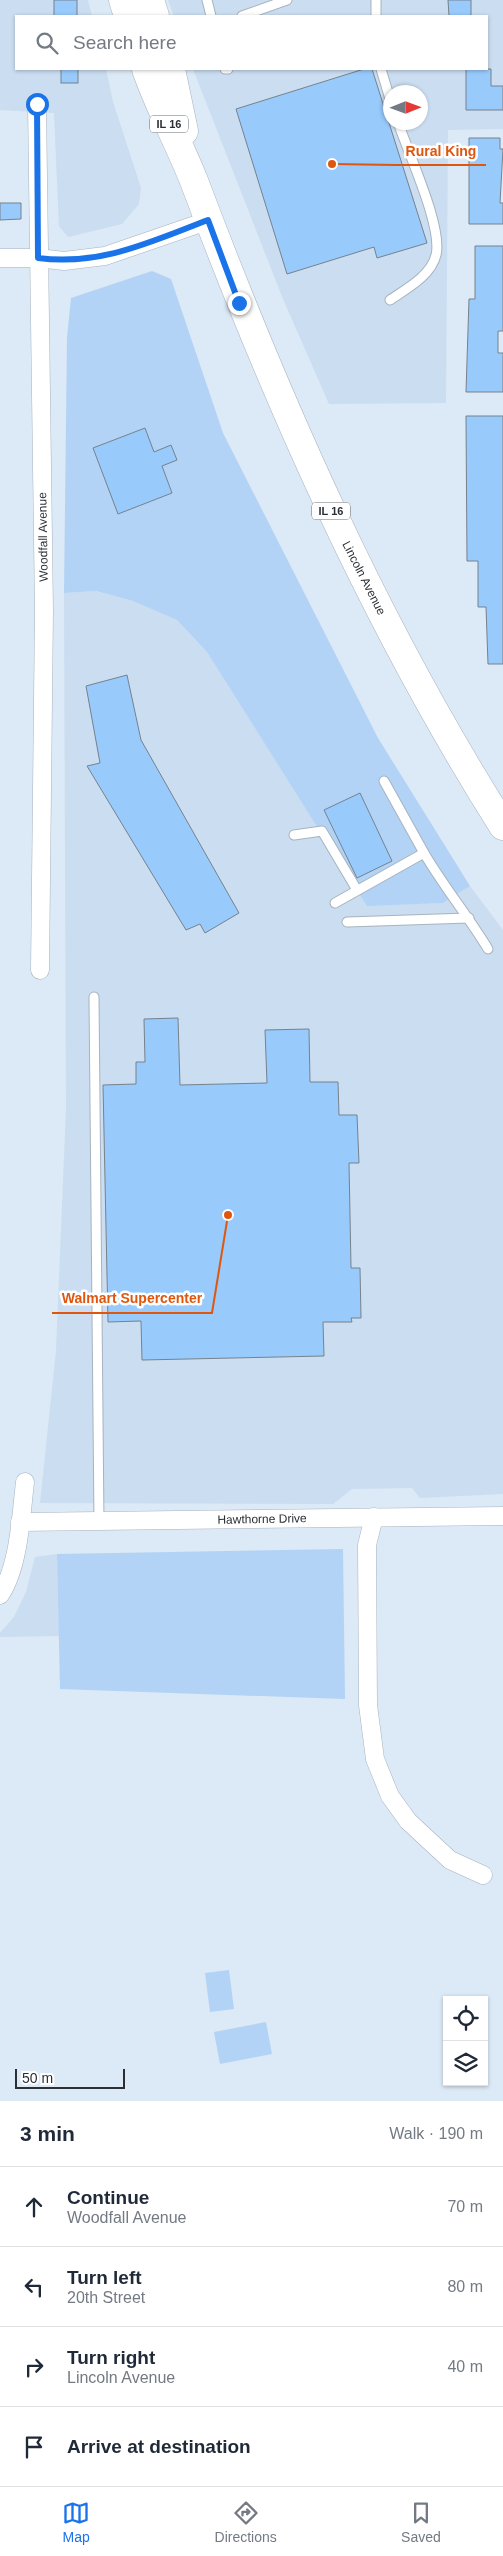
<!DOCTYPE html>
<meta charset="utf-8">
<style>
body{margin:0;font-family:Helvetica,sans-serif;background:#f6f6f7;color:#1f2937}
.controls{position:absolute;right:15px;bottom:15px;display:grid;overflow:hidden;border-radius:0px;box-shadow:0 1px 4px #0004}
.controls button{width:45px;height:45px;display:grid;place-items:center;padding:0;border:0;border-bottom:1px solid #e0e1e3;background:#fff;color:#1f2937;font:25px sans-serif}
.compass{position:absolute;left:383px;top:85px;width:45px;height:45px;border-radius:50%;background:#fff;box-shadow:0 1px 4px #0004;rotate:89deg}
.scale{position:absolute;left:15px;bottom:12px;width:110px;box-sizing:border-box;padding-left:5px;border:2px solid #2b2f34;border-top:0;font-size:14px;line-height:18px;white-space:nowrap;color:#2b2f34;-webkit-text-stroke:4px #fff;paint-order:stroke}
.stop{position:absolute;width:15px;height:15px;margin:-11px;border:4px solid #1a73e8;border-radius:50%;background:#fff}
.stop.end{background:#1a73e8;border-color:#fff;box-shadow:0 1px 5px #0008}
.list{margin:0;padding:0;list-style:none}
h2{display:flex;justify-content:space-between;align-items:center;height:65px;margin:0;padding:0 20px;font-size:21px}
h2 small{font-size:16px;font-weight:400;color:#747a83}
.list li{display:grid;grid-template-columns:32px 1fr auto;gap:15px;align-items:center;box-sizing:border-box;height:80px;padding:0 20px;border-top:1px solid #e0e1e3}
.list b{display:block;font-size:19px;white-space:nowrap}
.list p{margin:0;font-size:16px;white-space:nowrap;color:#747a83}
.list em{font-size:16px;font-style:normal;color:#747a83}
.icon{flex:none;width:28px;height:28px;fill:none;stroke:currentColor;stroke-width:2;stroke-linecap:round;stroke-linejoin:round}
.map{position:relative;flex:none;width:503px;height:2101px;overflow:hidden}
.search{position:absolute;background:#fff;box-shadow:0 1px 4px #0004;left:15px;right:15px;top:15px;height:55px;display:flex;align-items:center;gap:12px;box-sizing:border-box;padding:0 18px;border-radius:0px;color:#747a83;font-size:19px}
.sheet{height:385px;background:#fff}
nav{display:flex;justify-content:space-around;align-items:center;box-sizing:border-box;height:70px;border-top:1px solid #e0e1e3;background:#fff;font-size:14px;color:#747a83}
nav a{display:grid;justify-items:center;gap:2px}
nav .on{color:#1a73e8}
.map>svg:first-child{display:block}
.built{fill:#cbddf0;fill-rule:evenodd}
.green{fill:#b2d3f5}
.building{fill:#98cafc;stroke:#76828d}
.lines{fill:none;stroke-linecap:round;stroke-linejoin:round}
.lane-casing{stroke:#a7b3bf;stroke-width:11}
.street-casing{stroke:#a7b3bf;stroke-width:19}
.primary-casing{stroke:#a7b3bf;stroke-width:29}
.lane{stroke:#fff;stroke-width:9}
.street{stroke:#fff;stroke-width:18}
.primary{stroke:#fff;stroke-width:28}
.route{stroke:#1a73e8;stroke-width:6}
.labels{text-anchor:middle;stroke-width:5;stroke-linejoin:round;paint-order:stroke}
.shield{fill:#fff;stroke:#6b6d71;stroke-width:1}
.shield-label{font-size:11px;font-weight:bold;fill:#2b2f34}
.street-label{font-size:12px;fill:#2b2f34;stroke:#fff}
.leader{fill:none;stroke:#df570e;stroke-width:2}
.callout-dot{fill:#df570e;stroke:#fff;stroke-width:2}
.callout-label{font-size:14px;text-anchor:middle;font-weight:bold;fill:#df570e;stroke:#fff;stroke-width:5;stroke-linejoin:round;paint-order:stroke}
</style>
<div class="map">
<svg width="503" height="2101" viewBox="0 0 503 2101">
<rect width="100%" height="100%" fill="#dce9f6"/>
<g class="built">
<path d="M0,0H88L92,16H16V69H106L113,102L141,188L139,204L122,224L68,237L59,226L54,113L0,110Z"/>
<path d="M168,0H503V129L448,130L446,403L329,404L283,299L193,69H487V16H174ZM390,92H420V122H390Z"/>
<path d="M95,591L133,601L177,620L207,652L367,905L443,903L470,886L503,930V1494L420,1498L412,1488L352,1489L333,1504L40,1503L56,1351L66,1110L64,593Z"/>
<path d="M57,1554L59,1636L0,1637V1633L14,1617L26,1592L35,1557Z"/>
</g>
<g class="green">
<path d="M152,271L171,279L223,433L378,738L470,886L443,903L367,906L207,652L177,620L133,601L96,591L64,593L67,338L71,298Z"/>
<path d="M343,1549L345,1699L60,1689L57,1554Z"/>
<path d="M229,1970L234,2009L210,2012L205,1973Z"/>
<path d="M266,2022L272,2054L220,2064L214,2032Z"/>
</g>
<g class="building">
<rect x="54" y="0" width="23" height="16"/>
<path d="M448,0H471V16H449Z"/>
<rect x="61" y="69" width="17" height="14"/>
<path d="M364,69H372L427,243L377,258L374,247L287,274L236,109Z"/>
<path d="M466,69H491V86H503V110H466Z"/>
<path d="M469,138H500V149H503L500,203H503V224H469Z"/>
<path d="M0,203H21V219L0,220Z"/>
<path d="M475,246H503V331H498V353H503V392H466L469,299H475Z"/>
<path d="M466,416H503V664H488L486,607H478V561H467Z"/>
<path d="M145,428L154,452L171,445L177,460L162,466L172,493L118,514L93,448Z"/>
<path d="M127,675L141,740L239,913L205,933L200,924L186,930L87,766L100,763L86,686Z"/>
<path d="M360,793L392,861L357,878L324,810Z"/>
<path d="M178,1018L180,1085L267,1083L265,1030L309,1029L310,1082H338L339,1115H357L359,1163H349L351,1268H360L361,1318H351L352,1322H323L324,1356L142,1360L141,1321L108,1322L103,1085L136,1084V1062H145L144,1019Z"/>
</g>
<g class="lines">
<g class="lane-casing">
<g id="lane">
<path d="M207,0L211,16"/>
<path d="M376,0V16"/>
<path d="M242,16L287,0"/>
<path d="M225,69H228"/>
<path d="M381,69L390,99"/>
<path d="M390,300C406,289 431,276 436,255C443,227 408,153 398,122"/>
<path d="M384,781L424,853"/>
<path d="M294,835L322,831L357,890"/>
<path d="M335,903L424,853C444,887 468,916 488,949"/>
<path d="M347,922L469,918"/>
<path d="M94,997L99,1523"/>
</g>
</g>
<g class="street-casing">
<g id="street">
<path d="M37,104L44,611L40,970"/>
<path d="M0,258H38L64,261L105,256L207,221"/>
<path d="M374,1517L367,1545L368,1705L375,1759L390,1796L408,1821L450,1860L483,1875"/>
<path d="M20,1522L503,1516"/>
<path d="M0,1595C19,1567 21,1516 25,1482"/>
</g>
</g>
<g class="primary-casing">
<g id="primary">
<path d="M123,0L128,16"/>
<path d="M150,0L155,16"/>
<path d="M146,69C159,107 179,143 194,181C278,404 375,624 503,826"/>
<path d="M171,69L184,131"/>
</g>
</g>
<use href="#lane" class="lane"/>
<use href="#street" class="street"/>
<use href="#primary" class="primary"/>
</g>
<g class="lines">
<path class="route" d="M37,104L38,258C101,266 150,242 208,220L239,303"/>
</g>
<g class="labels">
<g class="shield">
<rect x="150" y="115.5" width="38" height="17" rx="4"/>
<rect x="312" y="502.5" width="38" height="17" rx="4"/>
</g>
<g class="shield-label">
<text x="169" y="128">IL 16</text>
<text x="331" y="515">IL 16</text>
</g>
<g class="street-label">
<text transform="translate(43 537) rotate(-91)" y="4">Woodfall Avenue</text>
<text transform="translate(364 578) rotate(63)" y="4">Lincoln Avenue</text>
<text transform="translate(262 1519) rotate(-1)" y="4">Hawthorne Drive</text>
</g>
</g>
<path class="leader" d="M332 164L396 165H486M228 1215L212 1313H52"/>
<g class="callout-dot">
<circle cx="332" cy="164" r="5"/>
<circle cx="228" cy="1215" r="5"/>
</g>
<g class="callout-label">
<text x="441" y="156">Rural King</text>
<text x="132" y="1303">Walmart Supercenter</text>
</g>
</svg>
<div class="controls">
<button><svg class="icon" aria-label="locate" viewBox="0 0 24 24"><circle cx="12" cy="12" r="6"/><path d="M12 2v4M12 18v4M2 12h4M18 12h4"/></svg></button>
<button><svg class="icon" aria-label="layers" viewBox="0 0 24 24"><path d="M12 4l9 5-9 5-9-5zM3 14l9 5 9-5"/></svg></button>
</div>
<svg class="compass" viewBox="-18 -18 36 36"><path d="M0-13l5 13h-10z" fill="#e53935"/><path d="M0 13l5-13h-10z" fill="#747a83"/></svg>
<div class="scale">50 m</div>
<div class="stop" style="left:37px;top:104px"></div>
<div class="stop end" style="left:239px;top:303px"></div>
<div class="search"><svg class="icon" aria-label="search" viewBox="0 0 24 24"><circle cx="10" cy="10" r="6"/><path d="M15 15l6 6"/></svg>Search here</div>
</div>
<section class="sheet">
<h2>3 min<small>Walk · 190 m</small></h2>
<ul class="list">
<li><svg class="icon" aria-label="ahead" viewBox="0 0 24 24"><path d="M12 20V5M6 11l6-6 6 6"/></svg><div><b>Continue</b><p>Woodfall Avenue</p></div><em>70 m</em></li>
<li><svg class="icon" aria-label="left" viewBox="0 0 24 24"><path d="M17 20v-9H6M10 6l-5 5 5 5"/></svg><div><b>Turn left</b><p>20th Street</p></div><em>80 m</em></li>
<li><svg class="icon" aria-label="right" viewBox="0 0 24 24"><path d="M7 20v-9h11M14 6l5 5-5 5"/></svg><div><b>Turn right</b><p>Lincoln Avenue</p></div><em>40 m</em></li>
<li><svg class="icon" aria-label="arrive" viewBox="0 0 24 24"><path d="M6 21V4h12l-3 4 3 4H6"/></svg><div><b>Arrive at destination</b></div></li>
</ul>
</section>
<nav>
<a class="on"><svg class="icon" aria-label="map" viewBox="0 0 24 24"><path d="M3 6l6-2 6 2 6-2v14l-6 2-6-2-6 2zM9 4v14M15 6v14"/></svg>Map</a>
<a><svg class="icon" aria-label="directions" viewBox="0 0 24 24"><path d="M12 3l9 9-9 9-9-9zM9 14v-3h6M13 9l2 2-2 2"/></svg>Directions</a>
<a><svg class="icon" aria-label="saved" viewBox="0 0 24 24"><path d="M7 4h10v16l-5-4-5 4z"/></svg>Saved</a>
</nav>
